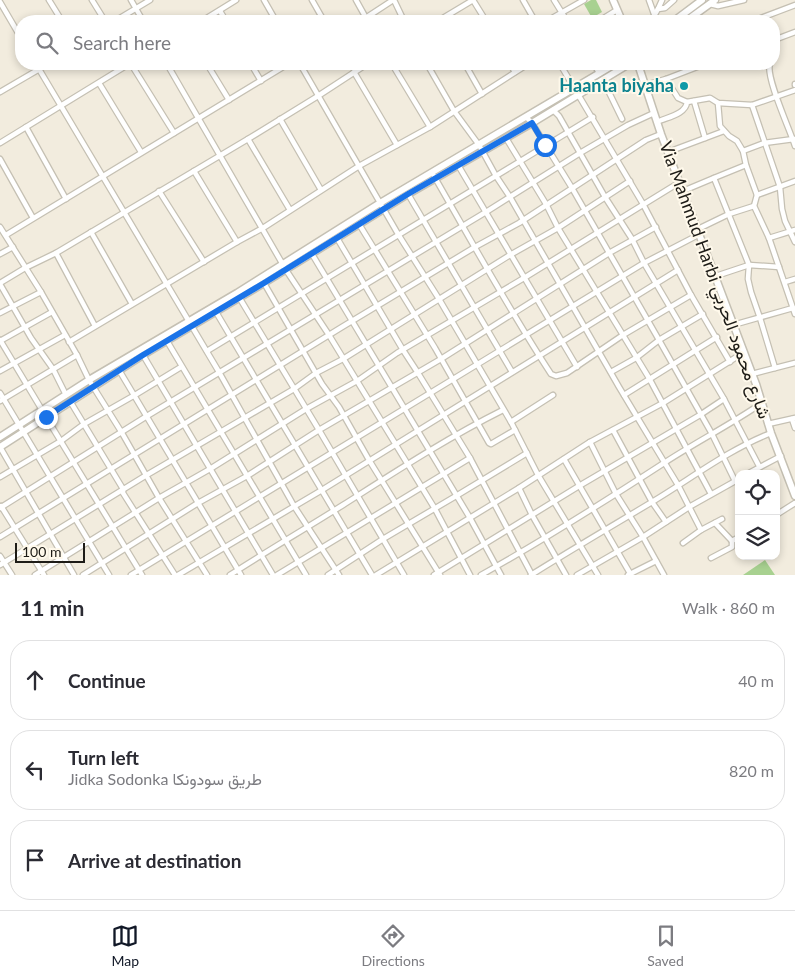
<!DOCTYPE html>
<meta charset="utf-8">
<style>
body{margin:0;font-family:Lato,Vazirmatn,sans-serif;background:#f7f7f7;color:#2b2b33}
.controls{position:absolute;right:15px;bottom:15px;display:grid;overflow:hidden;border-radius:10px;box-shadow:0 2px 8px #0003}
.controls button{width:45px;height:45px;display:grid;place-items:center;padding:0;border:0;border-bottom:1px solid #e1e1e2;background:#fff;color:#2b2b33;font:25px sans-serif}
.scale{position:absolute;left:15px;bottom:12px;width:70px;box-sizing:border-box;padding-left:5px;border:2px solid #1e1c17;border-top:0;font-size:14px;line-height:18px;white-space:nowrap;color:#1e1c17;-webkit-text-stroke:4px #fff9eb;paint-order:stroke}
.stop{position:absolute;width:15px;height:15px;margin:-11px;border:4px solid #1a73e8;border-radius:50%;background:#fff}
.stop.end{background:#1a73e8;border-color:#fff;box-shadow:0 1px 5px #0008}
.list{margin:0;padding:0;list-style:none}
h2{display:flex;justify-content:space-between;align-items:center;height:65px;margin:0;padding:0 20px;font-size:21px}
h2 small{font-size:16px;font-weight:400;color:#7c7c81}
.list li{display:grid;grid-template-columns:32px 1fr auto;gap:15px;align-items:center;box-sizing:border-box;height:80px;margin:0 10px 10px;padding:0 10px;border:1px solid #e1e1e2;border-radius:20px}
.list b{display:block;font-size:19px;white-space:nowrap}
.list p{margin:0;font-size:16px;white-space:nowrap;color:#7c7c81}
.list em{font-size:16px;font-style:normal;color:#7c7c81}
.icon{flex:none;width:28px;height:28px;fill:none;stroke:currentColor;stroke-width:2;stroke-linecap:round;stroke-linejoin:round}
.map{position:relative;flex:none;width:795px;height:575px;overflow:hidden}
.search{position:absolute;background:#fff;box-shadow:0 2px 8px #0003;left:15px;right:15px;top:15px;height:55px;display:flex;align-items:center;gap:12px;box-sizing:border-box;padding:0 18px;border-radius:20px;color:#7c7c81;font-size:19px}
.sheet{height:335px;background:#fff}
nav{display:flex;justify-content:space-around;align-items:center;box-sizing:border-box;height:70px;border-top:1px solid #e1e1e2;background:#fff;font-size:14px;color:#7c7c81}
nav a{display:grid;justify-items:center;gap:2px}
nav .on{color:#111827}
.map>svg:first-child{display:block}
.green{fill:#a8d190}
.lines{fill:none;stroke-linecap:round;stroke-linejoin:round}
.street-casing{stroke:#c5c0b3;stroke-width:7}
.secondary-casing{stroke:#c5c0b3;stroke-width:9}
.street{stroke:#fff;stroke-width:4.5}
.secondary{stroke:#fff;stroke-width:6}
.route{stroke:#1a73e8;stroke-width:6}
.culture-dot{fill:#0f9aa8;stroke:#fff9eb;stroke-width:2}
.labels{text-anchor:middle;stroke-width:4;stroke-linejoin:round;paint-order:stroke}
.culture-label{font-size:18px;font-weight:bold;fill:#0d838f;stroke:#fff9eb;text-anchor:end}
.street-label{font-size:18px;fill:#1e1c17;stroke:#fff9eb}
</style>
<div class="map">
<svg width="795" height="575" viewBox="0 0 795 575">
<rect width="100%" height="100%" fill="#f2ecde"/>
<g class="green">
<path d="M591,0H596L602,12L592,18L584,4Z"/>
<path d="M765,560L775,575H743Z"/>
</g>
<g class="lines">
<g class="street-casing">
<g id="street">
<path d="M49,0L62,21"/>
<path d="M92,0L105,21"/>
<path d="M131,0L143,21"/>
<path d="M264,0L276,21"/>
<path d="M312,0L324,21"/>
<path d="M356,0L366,18"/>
<path d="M394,0L404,21"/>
<path d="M473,0L486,21"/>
<path d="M523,0L535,21"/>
<path d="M554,0L567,21"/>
<path d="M649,0L654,14"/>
<path d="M0,2L21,38"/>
<path d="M710,4L718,6L744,0"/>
<path d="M658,9L662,0"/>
<path d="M220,11L226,21"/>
<path d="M115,21L150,0"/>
<path d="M202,21L236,0"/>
<path d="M361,21L393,0"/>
<path d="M438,21L473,0"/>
<path d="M547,21L584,0"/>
<path d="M599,21L617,10"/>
<path d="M651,21L658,9L665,8L674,0"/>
<path d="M753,21L795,5"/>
<path d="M774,40L795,32"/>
<path d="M36,64L219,372L294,506L339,575"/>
<path d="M131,64L174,133"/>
<path d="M167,64L286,270L329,335L435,509L470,575"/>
<path d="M207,64L229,100"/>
<path d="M251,64L261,81"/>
<path d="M300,64L398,234L439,299L511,422L538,475L598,575"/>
<path d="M392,64L430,127"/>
<path d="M427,64L454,111L479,145L496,176L510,197L619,387L678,485L701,530"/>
<path d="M465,64L482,94"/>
<path d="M510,64L515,72"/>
<path d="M560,64L643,204L691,295L730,362"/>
<path d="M594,64L599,73"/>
<path d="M770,64C765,76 790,130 795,146"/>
<path d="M354,72L397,145"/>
<path d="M666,79L678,98L687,102"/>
<path d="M603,80L622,119"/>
<path d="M99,83L141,152"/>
<path d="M795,84V85"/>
<path d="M645,85L666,79L705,64"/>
<path d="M0,92L48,64"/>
<path d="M694,101L705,138"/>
<path d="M718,103L720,126L729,136L737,141L743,151L746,165L757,195L754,206L769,238L795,314"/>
<path d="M752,105L780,187L782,209L785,221L795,242"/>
<path d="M553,110L559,116L605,197L632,239L644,263L724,399L759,466"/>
<path d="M526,117L532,123L572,188L659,340L712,434L735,481"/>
<path d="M280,119L321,190"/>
<path d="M657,122C668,117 686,114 687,102L710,98L718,103L752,105L795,90"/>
<path d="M26,127L66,199"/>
<path d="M506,138L546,204L558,228L649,378L711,494"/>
<path d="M248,139L290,210"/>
<path d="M0,143L129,64"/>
<path d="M743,151L764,143L794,139"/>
<path d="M668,152L724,131"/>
<path d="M0,159L33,218"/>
<path d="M458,165L577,367"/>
<path d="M194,171L237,242"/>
<path d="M434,176C472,242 509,310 551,374L556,376L567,373L623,335L691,295"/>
<path d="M714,178L746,165"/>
<path d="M159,191L204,262"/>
<path d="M683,191L714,178L749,265L748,279L751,292L760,318L775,368"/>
<path d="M408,194L512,372"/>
<path d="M757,195L795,181"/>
<path d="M359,224L435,348L489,443L491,444L515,430"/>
<path d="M0,227L41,292L77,355L89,380L122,433L159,498L207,575"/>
<path d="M698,229L729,214L754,206"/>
<path d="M91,232L132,304"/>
<path d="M6,235L288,64"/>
<path d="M337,238L403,350L418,373L470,458L532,575"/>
<path d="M769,238L795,230"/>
<path d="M56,253L95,326"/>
<path d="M0,254L13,247"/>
<path d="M312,254L470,518L501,575"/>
<path d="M716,276L749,265L779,267"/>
<path d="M785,282L795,279"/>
<path d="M0,283L25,268L56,253L248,139L318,96L367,64"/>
<path d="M264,283L322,384L339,407L369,460L440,575"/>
<path d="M0,284L31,338L53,369L66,395"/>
<path d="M239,297L319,430L404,575"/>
<path d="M216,312L372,575"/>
<path d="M0,313L41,292"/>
<path d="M733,325L793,308"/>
<path d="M0,340L42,410"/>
<path d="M0,341L52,312"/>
<path d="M167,341L306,575"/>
<path d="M69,342L237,242L263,228L359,166L430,127L528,64"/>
<path d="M207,351L593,117"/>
<path d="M143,355L273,575"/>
<path d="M119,370L241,575"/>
<path d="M0,371L65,335"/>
<path d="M611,372L636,358L659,340L703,314"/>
<path d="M752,374L795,363"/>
<path d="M0,393L109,575"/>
<path d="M624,395L717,337"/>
<path d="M0,401L77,355"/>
<path d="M70,401L123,489V493L175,575"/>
<path d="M46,417L142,575"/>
<path d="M792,419L795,428"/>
<path d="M511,422L553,395"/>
<path d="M768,424L795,418"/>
<path d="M613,430L652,502L666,522"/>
<path d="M590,442L616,494L643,537L664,575"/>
<path d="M0,447L74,575"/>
<path d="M564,459L631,575"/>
<path d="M747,474L781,456"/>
<path d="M0,477L61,441L84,424L135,395L181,367"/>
<path d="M519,488L532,515L566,575"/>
<path d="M1,506L44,575"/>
<path d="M0,508L147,416L486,212L580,153L628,125L654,113"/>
<path d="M776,515L795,503"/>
<path d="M715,523L732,541"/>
<path d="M0,537L342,327L475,247L519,223L646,140L661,134"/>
<path d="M683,543L701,530L722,519"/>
<path d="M0,556L12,575"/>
<path d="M711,558L732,547V541L739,537"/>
<path d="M0,565L145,476L294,389L316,373L343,359L510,255L558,228L630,181"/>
<path d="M35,575L159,498L210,469L306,409L357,381L397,353L524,278L680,182"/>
<path d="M83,575L198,503L247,476L319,430L441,359L609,253L656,227"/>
<path d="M131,575L644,263L700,234"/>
<path d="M178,575L322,490L678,270"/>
<path d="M230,575C267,551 305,529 343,505C395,472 447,438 503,410"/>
<path d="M277,575L470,458"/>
<path d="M328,575L383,539L456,496L527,453"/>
<path d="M376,575L519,488L590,442L663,403L743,353"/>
<path d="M434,575L579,486L700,415L724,399"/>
<path d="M481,575C544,540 604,502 664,463C696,442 730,425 762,403"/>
<path d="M531,575C571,550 612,526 652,502C692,478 728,450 771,433"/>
<path d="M577,575L643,537L689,507L739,479"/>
<path d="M628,575L656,561"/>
</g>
</g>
<g class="secondary-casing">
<g id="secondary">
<path d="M613,0L622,21"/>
<path d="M674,21L702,0"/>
<path d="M686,21L715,0"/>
<path d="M638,64L661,134L756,384L771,433L795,496"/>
<path d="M0,437L89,380L237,293L380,203L615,64"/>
<path d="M0,447L143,355L264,283L408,194L532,123L629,64"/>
</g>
</g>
<use href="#street" class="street"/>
<use href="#secondary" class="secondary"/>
</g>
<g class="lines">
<path class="route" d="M46,417L143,355L264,283L408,194L532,123L545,145"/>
</g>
<circle class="culture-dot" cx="684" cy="86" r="5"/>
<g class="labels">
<g class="culture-label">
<text x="674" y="92">Haanta biyaha</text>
</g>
<g class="street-label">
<text transform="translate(715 280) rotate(70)" y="6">Via Mahmud Harbi شارع محمود الحربي</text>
</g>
</g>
</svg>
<div class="controls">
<button><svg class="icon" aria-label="locate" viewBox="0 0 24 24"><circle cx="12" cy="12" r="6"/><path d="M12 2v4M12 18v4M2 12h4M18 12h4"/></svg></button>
<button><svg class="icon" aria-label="layers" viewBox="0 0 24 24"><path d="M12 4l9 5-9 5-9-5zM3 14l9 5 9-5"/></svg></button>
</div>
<div class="scale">100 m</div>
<div class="stop" style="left:545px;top:145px"></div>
<div class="stop end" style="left:46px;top:417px"></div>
<div class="search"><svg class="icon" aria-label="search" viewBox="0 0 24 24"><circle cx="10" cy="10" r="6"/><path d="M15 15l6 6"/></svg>Search here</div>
</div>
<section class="sheet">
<h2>11 min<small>Walk · 860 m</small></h2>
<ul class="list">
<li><svg class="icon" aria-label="ahead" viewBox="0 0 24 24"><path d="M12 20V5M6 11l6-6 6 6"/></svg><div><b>Continue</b></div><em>40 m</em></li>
<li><svg class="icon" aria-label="left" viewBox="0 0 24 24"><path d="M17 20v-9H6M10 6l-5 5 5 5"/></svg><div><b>Turn left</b><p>Jidka Sodonka طريق سودونكا</p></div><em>820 m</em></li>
<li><svg class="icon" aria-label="arrive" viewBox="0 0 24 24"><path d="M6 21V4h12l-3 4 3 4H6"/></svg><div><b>Arrive at destination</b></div></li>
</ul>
</section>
<nav>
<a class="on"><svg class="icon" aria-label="map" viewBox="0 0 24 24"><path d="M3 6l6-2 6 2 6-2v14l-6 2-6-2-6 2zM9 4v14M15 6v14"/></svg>Map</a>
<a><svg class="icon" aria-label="directions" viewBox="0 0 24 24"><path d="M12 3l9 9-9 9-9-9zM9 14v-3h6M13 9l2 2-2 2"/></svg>Directions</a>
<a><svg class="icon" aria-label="saved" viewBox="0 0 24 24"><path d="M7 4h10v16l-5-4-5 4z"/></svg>Saved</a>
</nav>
